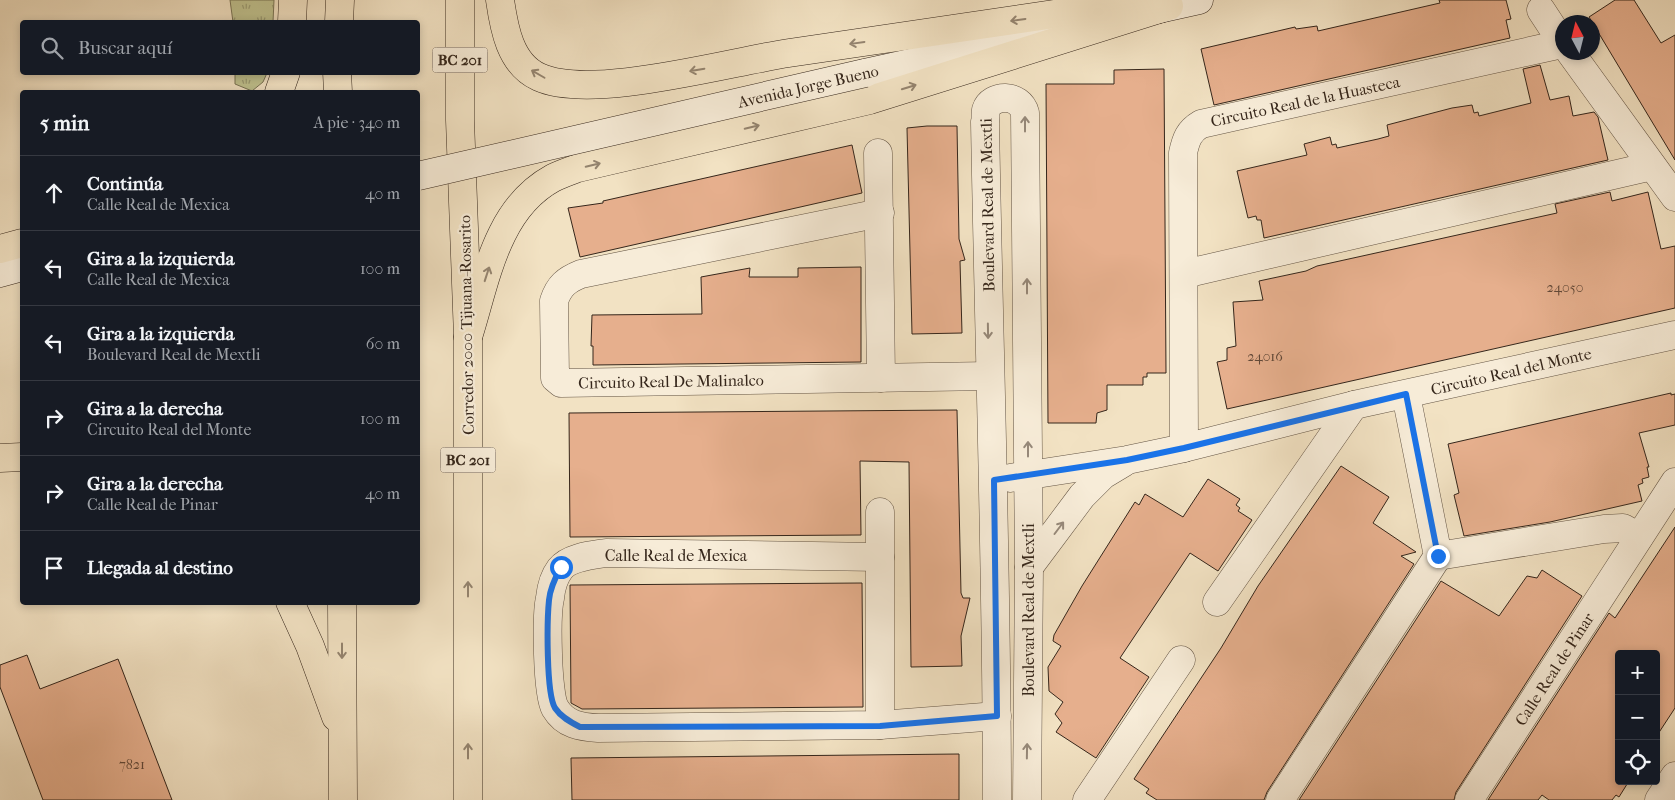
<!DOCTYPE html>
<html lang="es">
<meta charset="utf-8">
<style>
body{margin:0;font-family:"IM FELL French Canon",serif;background:#242831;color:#f1f3f6}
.controls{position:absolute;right:15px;bottom:15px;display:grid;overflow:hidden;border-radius:5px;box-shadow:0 2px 8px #0003}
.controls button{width:45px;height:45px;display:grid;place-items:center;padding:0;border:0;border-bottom:1px solid #363941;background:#171b24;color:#f1f3f6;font:25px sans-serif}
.compass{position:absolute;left:1555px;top:15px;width:45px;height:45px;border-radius:50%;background:#171b24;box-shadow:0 2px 8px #0003;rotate:353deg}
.stop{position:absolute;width:15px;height:15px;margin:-11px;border:4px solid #1a73e8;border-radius:50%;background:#fff}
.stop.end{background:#1a73e8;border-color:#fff;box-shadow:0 1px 5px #0008}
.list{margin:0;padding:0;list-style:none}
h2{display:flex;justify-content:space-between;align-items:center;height:65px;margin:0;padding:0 20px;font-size:21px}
h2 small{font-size:16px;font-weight:400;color:#9ea1a6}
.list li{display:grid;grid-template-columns:32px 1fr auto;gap:15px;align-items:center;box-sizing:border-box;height:75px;padding:0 20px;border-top:1px solid #363941}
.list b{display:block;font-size:19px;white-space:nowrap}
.list p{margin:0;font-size:16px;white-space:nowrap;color:#9ea1a6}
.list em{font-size:16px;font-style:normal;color:#9ea1a6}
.icon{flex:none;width:28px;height:28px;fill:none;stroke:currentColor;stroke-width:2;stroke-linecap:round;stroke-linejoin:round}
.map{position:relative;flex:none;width:1675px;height:800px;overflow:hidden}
.search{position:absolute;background:#171b24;box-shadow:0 2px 8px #0003;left:20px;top:20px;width:400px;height:55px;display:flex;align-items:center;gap:12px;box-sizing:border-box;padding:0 18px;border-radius:5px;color:#9ea1a6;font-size:19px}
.panel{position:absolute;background:#171b24;box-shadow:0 2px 8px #0003;left:20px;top:90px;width:400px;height:515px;border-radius:5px}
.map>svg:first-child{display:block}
.grass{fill:url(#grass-tufts);stroke:#7a7455}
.building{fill:#e6af8d;stroke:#35261b}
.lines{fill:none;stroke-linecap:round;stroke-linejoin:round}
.minor-casing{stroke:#645545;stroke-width:29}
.tertiary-casing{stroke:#645545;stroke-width:29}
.secondary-casing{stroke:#35261b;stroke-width:29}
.trunk-casing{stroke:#35261b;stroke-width:29}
.minor{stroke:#f7ecd8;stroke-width:28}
.tertiary{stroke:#f7ecd8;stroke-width:28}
.secondary{stroke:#f7ecd8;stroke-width:28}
.trunk{stroke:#f2e2c3;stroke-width:28}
.secondary-bridge-casing{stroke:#35261b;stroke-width:29;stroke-linecap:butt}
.secondary-bridge{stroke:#f7ecd8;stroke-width:28}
.oneway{stroke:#94846f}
.oneway2{stroke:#96897a}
.route{stroke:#1a73e8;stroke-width:6}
.labels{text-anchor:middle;stroke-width:4.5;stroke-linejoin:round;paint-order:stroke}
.number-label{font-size:14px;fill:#614838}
.shield{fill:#f7ecd8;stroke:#6f6154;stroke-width:1}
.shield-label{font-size:15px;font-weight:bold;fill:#35261b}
.street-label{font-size:16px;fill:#35261b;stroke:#f7ecd8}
</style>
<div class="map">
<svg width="1675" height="800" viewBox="0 0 1675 800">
<defs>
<pattern id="grass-tufts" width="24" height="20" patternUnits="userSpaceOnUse" patternTransform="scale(1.25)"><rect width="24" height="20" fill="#c0c28f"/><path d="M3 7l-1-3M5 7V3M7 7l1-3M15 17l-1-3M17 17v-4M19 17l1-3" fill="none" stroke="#9d9d74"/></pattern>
</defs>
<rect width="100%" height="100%" fill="#f2e2c3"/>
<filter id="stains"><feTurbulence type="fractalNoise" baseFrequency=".004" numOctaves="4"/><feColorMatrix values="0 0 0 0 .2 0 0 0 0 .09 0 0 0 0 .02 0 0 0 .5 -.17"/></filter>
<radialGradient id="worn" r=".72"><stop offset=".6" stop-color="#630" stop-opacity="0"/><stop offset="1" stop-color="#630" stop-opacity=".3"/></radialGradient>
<g class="grass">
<path d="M230,0H274L273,22H233Z"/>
<path d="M235,73V72L267,73L263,82L252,91L235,84Z"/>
</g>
<g class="building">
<path d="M1439,0H1506L1511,19L1506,20L1510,38L1214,105L1201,49L1295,27L1296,29L1317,26L1318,31L1440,3Z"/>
<path d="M1615,0H1634L1661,43L1675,35V160L1589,17Z"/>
<path d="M1540,65L1550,100L1569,96L1573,116L1594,112L1598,117L1608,160L1264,238L1261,220H1257L1256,216L1248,218L1237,171L1307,155L1304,144L1330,137L1332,145L1336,144L1337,148L1378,139L1389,136L1387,125L1452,108L1472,105L1474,113L1478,112L1479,116L1531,103L1523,69Z"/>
<path d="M1164,69L1166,373H1147V377H1143V385H1107V410L1097,413L1096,423H1048L1046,84H1114V70Z"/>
<path d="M927,126H957L959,239L965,260L960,261L962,333L912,334L907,128Z"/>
<path d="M852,145L862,193L580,257L568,208L603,203V201Z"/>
<path d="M1610,192L1612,201L1648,192L1661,249L1675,246V308L1227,409L1217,362L1227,360V348L1236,346L1233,302L1263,300L1259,281L1306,271L1317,266L1557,213L1555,204Z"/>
<path d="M861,267V362L593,365V346H591L592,315L702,314L701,277L750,268L749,277H798V268Z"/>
<path d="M1671,393V395L1675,394V425L1639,433L1649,467H1647L1649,477L1642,479L1643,483L1638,485L1642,501L1550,522L1464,536L1454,495L1459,493L1448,444Z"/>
<path d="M957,410L961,593L963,598H970L961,636L962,666L911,667L909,462L860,461L861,535L570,537L569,413Z"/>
<path d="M1341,466L1389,497L1373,523L1416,552L1401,556L1414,564L1267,792L1264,800H1157L1146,793L1149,789L1134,779L1221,648L1258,586Z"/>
<path d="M1208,479L1240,499L1236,505L1240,508L1238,511L1252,520L1218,571L1190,553L1120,658L1149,677L1096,758L1056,732L1062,723L1055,714L1063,702L1049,691L1048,667L1061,646L1053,641L1054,635L1082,586L1135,502L1139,505L1145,494L1183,517Z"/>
<path d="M1675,527V708L1656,737V654H1619V781H1629L1619,797L1616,795L1612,800H1549L1542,795L1538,800H1488L1609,613L1615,618Z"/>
<path d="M1542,570L1582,596L1456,792L1454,800H1299L1441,581L1499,616L1527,576L1537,578Z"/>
<path d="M862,583L863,707L582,709L571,703L570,585Z"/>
<path d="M27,655L40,689L118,659L172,800H43L0,687V665Z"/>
<path d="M959,754V800H572L571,758Z"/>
</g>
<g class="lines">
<g class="minor-casing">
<g id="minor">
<path d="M1541,10L1562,42"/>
<path d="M1570,52L1675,197"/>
<path d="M878,153L881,378"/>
<path d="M880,213L581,274C566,280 559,286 554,301L555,378L561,383L989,376"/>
<path d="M1184,274L1652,166"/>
<path d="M1184,448L1183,153C1186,139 1189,131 1201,124L1562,44"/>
<path d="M1438,556L1604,529L1623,528L1639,537"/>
<path d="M880,557L606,553C593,555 569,557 560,569C554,577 551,588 550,598C546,615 547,694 555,708C565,725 581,727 598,728L880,725L997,716"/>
<path d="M1217,602L1354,405"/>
<path d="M880,725V512"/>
<path d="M1087,800L1181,660"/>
<path d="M1280,800L1438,556L1406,395"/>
<path d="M1469,800L1675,482"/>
</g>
</g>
<g class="tertiary-casing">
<g id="tertiary">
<path d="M1010,478L1127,460L1184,448L1354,405L1675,335"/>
<path d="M1029,567L1082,496L1103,475L1123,463"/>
<path d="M997,800C997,574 989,348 985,122C986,119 985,114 986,110C991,94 1020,93 1025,113L1029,567L1027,800"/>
<path d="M1659,800L1675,776"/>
</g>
</g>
<g class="secondary-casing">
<g id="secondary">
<path d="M1145,12L1199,0"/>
<path d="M865,73L1052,32"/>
<path d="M0,273L22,267"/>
</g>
</g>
<g class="trunk-casing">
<g id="trunk">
<path d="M460,0V120L468,337V800"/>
<path d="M500,0C504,28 510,64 539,77C591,101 729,62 789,53C905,36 1021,19 1136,2"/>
<path d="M292,22L293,0"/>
<path d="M339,22L340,0"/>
<path d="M337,72L338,92"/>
<path d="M279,92L286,72"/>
<path d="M0,249L22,243"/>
<path d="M468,337C486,280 496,209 553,178C561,174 570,171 578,168L870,100L1169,6"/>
<path d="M0,458L22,457"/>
<path d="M290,602L310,646L336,717"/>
<path d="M342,602L343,800"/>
</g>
</g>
<use href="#minor" class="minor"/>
<use href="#tertiary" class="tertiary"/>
<use href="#secondary" class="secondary"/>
<use href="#trunk" class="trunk"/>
<g class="secondary-bridge-casing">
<path id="secondary-bridge" d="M418,176L865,73"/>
</g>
<use href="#secondary-bridge" class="secondary-bridge"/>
</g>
<defs><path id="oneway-shaft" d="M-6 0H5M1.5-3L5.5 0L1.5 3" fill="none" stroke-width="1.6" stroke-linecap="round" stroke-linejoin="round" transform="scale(1.25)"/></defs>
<g class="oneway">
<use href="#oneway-shaft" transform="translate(1018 20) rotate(172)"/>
<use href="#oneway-shaft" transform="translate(857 43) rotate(172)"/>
<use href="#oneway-shaft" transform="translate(697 70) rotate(170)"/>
<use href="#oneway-shaft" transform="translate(538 74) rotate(-150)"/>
<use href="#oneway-shaft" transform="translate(909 87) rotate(-17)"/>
<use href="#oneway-shaft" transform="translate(752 127) rotate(-13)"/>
<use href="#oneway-shaft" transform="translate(593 165) rotate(-13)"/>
<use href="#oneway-shaft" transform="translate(487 274) rotate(-72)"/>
<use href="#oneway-shaft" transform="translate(468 589) rotate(-90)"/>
<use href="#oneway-shaft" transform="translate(342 651) rotate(90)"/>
<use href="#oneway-shaft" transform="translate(468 751) rotate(-90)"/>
</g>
<g class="oneway2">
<use href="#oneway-shaft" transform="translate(1025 124) rotate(-90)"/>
<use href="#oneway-shaft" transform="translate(1027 286) rotate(-90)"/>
<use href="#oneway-shaft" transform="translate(988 331) rotate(89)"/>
<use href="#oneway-shaft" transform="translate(1028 449) rotate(-90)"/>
<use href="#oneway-shaft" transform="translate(1059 528) rotate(-53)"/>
<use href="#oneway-shaft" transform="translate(1027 751) rotate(-89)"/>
</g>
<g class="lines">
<path class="route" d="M561,567C555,578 550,588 549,600C547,620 546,693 555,708C561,717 570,722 580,727L880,726L997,716L994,480L1127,460L1184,448L1406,394L1438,556"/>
</g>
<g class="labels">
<g class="number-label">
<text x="1565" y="292">24050</text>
<text x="1265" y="361">24016</text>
<text x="132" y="769">7821</text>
</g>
<g class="shield">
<rect x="432.5" y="47.5" width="55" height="25" rx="4"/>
<rect x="440.5" y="447.5" width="55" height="25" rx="4"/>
</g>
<g class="shield-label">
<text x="460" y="65">BC 201</text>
<text x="468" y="465">BC 201</text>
</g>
<g class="street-label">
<text transform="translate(808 86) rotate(-13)" y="6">Avenida Jorge Bueno</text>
<text transform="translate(1305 101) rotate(-12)" y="6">Circuito Real de la Huasteca</text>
<text transform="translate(987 205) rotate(-91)" y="6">Boulevard Real de Mextli</text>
<text transform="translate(466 325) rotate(-91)" y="6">Corredor 2000 Tijuana-Rosarito</text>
<text transform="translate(1511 371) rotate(-13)" y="6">Circuito Real del Monte</text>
<text transform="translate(671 381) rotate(-1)" y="6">Circuito Real De Malinalco</text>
<text x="676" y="561">Calle Real de Mexica</text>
<text transform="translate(1028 610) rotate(-90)" y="6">Boulevard Real de Mextli</text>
<text transform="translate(1554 669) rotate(-57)" y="6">Calle Real de Pinar</text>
</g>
</g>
<rect width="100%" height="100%" filter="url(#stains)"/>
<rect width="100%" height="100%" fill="url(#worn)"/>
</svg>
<div class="controls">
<button>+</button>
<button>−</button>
<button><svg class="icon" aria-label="locate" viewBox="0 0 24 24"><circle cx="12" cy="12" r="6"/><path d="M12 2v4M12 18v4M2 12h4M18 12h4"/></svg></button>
</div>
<svg class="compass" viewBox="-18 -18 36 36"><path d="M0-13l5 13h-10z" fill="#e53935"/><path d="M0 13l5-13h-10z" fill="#9ea1a6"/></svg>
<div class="stop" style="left:561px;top:567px"></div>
<div class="stop end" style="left:1438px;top:556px"></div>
<div class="search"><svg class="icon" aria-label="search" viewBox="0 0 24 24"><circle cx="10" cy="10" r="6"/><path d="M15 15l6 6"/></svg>Buscar aquí</div>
<section class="panel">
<h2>5 min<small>A pie · 340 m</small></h2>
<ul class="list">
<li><svg class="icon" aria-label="ahead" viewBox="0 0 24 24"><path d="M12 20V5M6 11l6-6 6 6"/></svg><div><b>Continúa</b><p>Calle Real de Mexica</p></div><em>40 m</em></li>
<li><svg class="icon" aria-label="left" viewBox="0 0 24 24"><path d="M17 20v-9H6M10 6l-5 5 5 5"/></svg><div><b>Gira a la izquierda</b><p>Calle Real de Mexica</p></div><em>100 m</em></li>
<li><svg class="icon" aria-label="left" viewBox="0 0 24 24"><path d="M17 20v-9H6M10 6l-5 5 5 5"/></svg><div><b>Gira a la izquierda</b><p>Boulevard Real de Mextli</p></div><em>60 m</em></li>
<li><svg class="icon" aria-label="right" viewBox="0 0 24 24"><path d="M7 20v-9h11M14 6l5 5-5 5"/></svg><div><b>Gira a la derecha</b><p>Circuito Real del Monte</p></div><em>100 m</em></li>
<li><svg class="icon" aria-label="right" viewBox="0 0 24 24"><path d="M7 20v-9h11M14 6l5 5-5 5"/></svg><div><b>Gira a la derecha</b><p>Calle Real de Pinar</p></div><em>40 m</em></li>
<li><svg class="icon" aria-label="arrive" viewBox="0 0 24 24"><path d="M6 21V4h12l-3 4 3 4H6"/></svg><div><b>Llegada al destino</b></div></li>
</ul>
</section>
</div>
